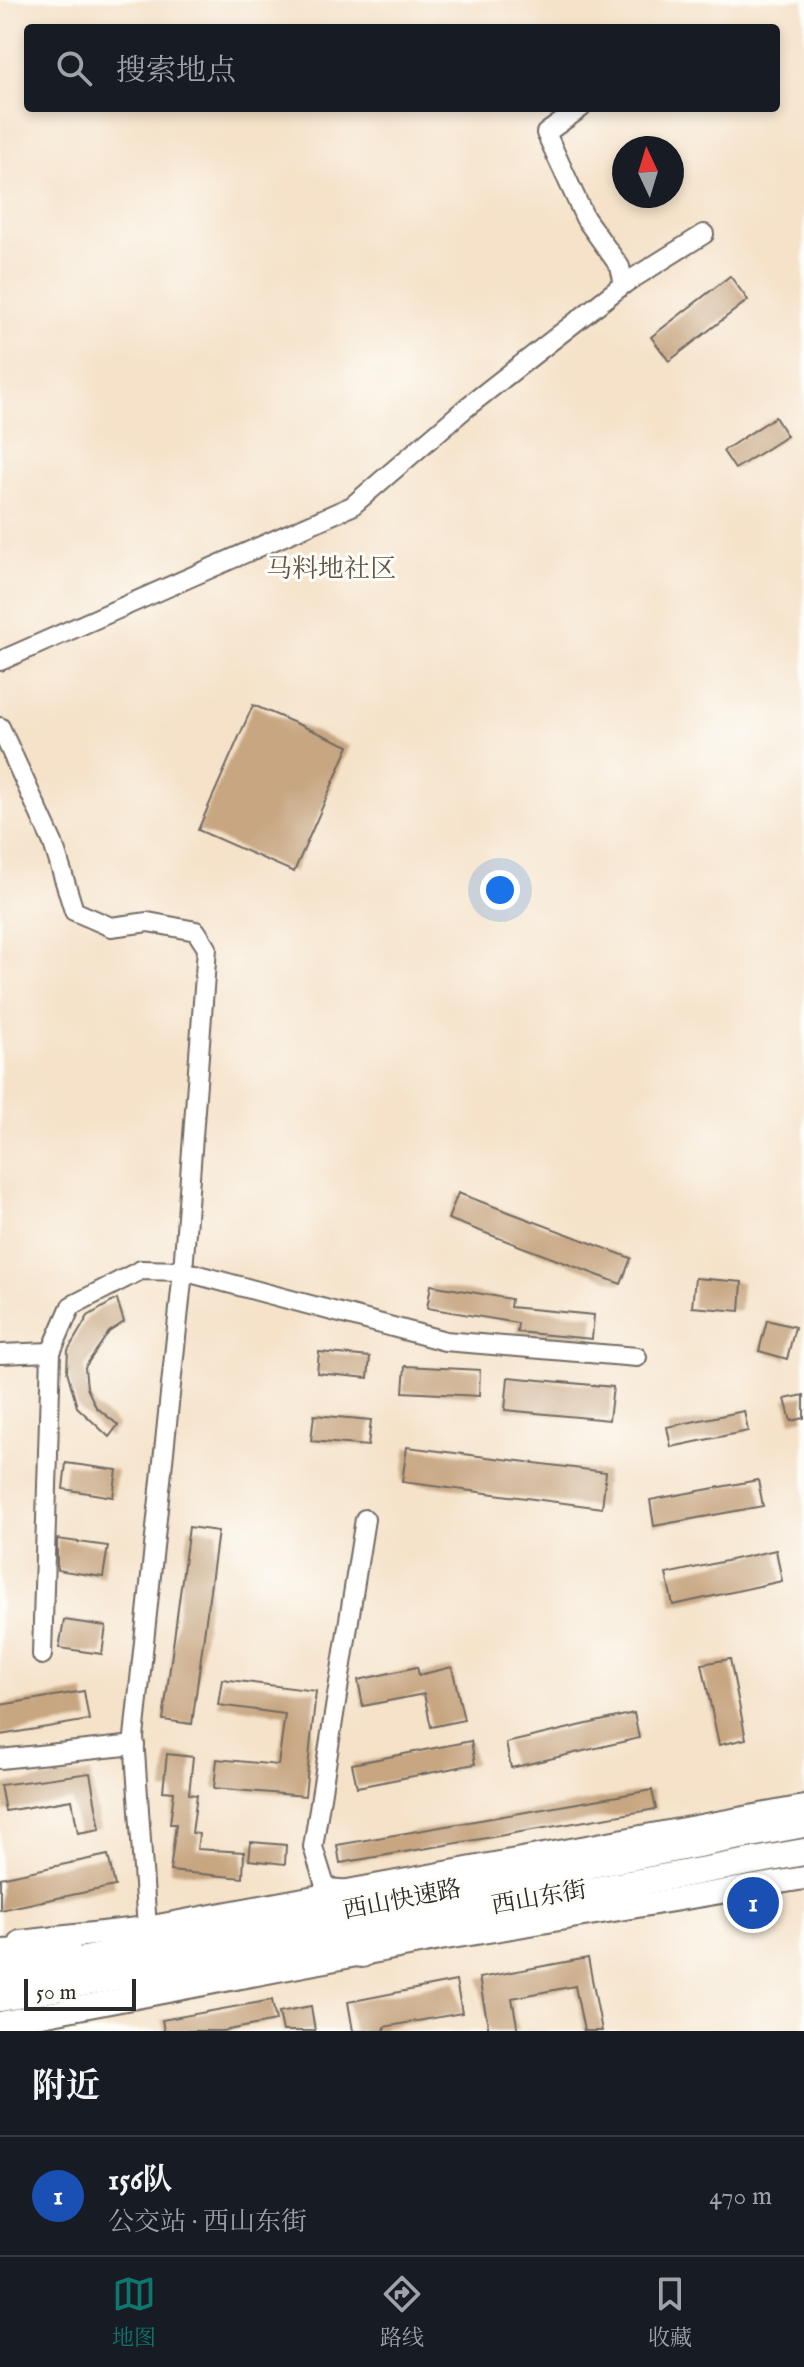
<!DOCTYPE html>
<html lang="zh">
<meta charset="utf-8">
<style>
body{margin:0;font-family:"IM FELL English","Noto Serif SC",serif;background:#20242c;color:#f1f3f6}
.compass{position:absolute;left:612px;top:136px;width:72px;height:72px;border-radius:50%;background:#171b24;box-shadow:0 4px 12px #0003;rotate:356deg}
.scale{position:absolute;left:24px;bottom:20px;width:112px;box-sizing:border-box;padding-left:8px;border:4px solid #2b2b2b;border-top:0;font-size:22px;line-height:28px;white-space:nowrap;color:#2b2b2b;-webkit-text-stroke:6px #fdfcf7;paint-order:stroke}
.you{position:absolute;left:500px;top:890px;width:28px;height:28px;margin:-20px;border:6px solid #fff;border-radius:50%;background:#1a73e8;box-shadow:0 0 0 12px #1a73e833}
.badge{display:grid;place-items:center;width:52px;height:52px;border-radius:50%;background:#0f766e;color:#fff;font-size:26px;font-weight:700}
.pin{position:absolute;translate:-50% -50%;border:4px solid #fff;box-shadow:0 2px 8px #0006}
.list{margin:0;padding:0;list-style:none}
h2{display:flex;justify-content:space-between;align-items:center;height:104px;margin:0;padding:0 32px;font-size:34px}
h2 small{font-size:26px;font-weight:400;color:#9ea1a6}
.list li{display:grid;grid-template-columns:52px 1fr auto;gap:24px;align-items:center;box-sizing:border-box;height:120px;padding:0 32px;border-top:2px solid #363941}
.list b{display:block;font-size:30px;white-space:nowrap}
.list p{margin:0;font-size:26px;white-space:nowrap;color:#9ea1a6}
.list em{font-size:26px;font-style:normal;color:#9ea1a6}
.icon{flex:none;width:44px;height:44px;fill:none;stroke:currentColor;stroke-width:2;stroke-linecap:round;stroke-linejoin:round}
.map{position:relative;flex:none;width:804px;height:2031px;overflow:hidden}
.search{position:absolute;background:#171b24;box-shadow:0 4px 12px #0003;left:24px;right:24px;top:24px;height:88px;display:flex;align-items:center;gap:20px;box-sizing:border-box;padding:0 28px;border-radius:8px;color:#9ea1a6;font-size:30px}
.sheet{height:224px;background:#171b24}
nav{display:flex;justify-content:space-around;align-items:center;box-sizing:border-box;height:112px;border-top:2px solid #363941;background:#171b24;font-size:22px;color:#9ea1a6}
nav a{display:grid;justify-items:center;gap:4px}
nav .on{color:#0f766e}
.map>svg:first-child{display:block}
.building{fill:#c7a681}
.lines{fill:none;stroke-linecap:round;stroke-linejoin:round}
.minor-casing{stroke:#726b62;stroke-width:22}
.major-casing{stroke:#726b62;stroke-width:26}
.highway-casing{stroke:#726b62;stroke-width:30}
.minor{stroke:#fff;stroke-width:18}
.major{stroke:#fff;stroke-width:22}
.highway{stroke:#fff;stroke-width:26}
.labels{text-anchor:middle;stroke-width:6;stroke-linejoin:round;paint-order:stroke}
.street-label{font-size:24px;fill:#2b2b2b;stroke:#fdfcf7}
.neighbourhood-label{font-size:26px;fill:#625649;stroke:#fdfcf7}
</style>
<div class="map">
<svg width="804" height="2031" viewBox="0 0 804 2031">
<rect width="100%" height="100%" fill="#fdfcf7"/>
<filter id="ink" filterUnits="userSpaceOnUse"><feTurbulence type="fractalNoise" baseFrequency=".0125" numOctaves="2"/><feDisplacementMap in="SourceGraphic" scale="16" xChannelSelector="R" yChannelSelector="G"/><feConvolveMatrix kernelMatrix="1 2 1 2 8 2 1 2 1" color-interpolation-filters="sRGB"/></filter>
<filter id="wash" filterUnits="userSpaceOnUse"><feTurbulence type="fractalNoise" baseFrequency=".006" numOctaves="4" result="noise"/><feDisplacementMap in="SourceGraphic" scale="32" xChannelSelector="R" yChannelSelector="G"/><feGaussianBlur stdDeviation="1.8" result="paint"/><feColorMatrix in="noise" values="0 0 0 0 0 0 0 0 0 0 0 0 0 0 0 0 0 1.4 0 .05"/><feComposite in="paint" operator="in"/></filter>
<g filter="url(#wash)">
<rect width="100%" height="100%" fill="#f5e2c9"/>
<g id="blocks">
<g class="building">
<path d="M730,276L748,300L669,361L651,337Z"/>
<path d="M775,417L787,436L735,469L723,451Z"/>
<path d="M253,705L349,746L294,872L198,830Z"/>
<path d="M458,1193L631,1258L621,1284L448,1219Z"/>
<path d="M695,1278L742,1282L740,1311L692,1307Z"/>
<path d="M431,1285L511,1299L510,1307L594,1315L592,1339L517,1332L518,1323L427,1308Z"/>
<path d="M117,1299L124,1322L109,1332L85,1367L87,1388L96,1407L118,1425L109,1437L77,1407L67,1371L68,1350L88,1316Z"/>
<path d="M767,1320L795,1327L787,1359L759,1351Z"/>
<path d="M319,1352L370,1357L368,1378L317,1373Z"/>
<path d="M405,1366L480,1370L479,1396L403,1392Z"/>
<path d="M508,1377L613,1387L609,1420L505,1410Z"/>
<path d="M804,1395V1418L791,1421L785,1399Z"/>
<path d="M744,1411L748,1431L671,1447L667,1427Z"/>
<path d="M314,1415L371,1420L368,1446L311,1441Z"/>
<path d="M407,1447L606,1472L602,1508L402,1482Z"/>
<path d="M66,1463L117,1470L113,1497L63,1489Z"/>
<path d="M758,1480L763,1506L654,1526L650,1500Z"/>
<path d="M189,1527L218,1531L192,1724L163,1720Z"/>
<path d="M57,1539L108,1546L103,1577L57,1570Z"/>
<path d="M776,1550L782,1581L673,1605L666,1574Z"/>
<path d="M64,1620L106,1626L102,1654L59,1648Z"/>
<path d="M730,1659L746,1739L719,1745L702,1664Z"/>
<path d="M417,1667L419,1675L452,1667L464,1720L431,1727L424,1694L363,1706L358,1680Z"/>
<path d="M222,1679L316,1691L305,1796L214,1788L217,1759L278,1765L285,1714L218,1705Z"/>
<path d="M84,1691L89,1720L0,1735V1705Z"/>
<path d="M634,1713L639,1738L511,1768L506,1743Z"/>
<path d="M471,1741L475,1764L357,1787L352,1764Z"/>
<path d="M167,1754L193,1757L189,1794L197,1795L192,1833L199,1834L197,1849L244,1852L243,1878L170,1871L176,1824H170L174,1792L163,1791Z"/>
<path d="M90,1773L100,1829L78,1833L72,1800L5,1811L0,1785Z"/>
<path d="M652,1790L656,1809L340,1863L337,1845Z"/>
<path d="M251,1842L286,1845L285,1864L249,1860Z"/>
<path d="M108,1855L115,1886L0,1910V1878Z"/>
<path d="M588,1958L602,2031H584L575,1986L512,1998L518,2031H489L479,1978Z"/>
<path d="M456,1981L462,2013L384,2027L385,2031H353L348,2002Z"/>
<path d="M272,2000L276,2021L223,2031H164L162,2020Z"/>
<path d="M311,2006L315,2031H283L279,2012Z"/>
</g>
</g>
</g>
<g filter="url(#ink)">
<use href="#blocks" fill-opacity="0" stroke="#726b62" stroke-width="2"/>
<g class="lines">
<g class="minor-casing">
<g id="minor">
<path d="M581,108L546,133L585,218L620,267L624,284"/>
<path d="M0,661L352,506L467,407L624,284L704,234"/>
<path d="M0,727L53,843L74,911L111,927L148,922L196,931L207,948L183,1271L134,1737L147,1928"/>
<path d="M0,1354L51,1352"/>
<path d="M42,1655L51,1352L71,1306L141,1270L183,1271L445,1341L637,1357"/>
<path d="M0,1759L135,1745"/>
<path d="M327,1892L313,1847L365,1519"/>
</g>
</g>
<g class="major-casing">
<g id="major">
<path d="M21,1942L147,1928L804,1807"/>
<path d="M0,2023L440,1939L804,1878"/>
</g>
</g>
<g class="highway-casing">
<g id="highway">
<path d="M327,1892L375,1896"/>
<path d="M315,1947L362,1954"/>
<path d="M0,1953L67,1951"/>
<path d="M0,1976L804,1824"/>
<path d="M0,1998L804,1852"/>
</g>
</g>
<use href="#minor" class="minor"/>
<use href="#major" class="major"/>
<use href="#highway" class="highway"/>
</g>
</g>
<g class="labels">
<g class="street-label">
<text transform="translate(539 1897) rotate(-10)" y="8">西山东街</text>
<text transform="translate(402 1899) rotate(-11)" y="8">西山快速路</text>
</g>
<g class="neighbourhood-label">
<text x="331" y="577">马料地社区</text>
</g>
</g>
</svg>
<svg class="compass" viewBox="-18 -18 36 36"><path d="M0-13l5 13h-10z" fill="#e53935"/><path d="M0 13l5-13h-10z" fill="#9ea1a6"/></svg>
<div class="scale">50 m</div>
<div class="you"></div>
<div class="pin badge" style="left:753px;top:1903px;background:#1a4fb4">1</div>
<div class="search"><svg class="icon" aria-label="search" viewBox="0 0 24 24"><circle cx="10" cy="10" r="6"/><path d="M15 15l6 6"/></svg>搜索地点</div>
</div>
<section class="sheet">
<h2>附近<small></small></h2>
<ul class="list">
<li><span class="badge" style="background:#1a4fb4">1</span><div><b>156队</b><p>公交站 · 西山东街</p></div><em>470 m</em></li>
</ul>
</section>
<nav>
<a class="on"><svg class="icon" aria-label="map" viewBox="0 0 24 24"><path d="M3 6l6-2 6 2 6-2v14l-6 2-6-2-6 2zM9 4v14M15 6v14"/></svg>地图</a>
<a><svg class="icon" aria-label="directions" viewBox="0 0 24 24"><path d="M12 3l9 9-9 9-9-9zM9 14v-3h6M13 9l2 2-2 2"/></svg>路线</a>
<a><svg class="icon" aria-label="saved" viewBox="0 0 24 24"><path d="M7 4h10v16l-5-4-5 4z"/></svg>收藏</a>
</nav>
